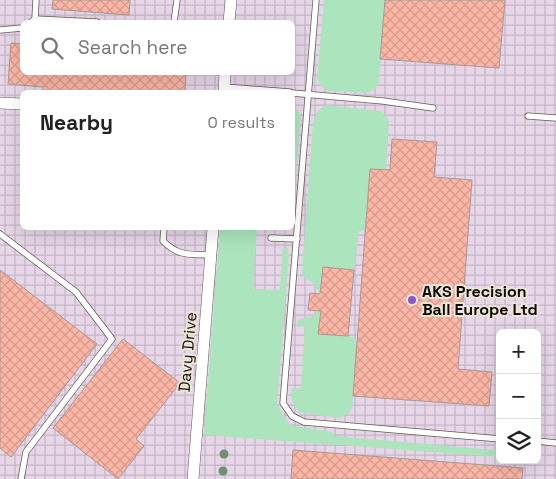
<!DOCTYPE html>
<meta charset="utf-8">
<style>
body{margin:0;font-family:"Space Grotesk",sans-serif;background:#f2f2f2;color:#222}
.controls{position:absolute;right:15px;bottom:15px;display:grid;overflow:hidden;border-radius:8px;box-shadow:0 5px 20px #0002}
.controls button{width:45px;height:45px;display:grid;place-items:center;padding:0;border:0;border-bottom:1px solid #e0e0e0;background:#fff;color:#222;font:25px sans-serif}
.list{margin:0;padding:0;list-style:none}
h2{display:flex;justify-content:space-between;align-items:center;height:65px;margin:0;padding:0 20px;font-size:21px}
h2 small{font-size:16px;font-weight:400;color:#767676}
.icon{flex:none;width:28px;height:28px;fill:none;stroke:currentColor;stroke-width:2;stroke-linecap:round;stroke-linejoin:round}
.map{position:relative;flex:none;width:556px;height:479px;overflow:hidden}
.search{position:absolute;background:#fff;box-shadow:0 5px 20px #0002;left:20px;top:20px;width:275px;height:55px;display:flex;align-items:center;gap:12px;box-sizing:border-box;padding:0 18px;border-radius:8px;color:#767676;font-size:19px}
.panel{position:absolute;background:#fff;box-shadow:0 5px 20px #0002;left:20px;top:90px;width:275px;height:140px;border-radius:8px}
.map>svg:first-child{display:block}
.industrial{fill:url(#industrial-grid);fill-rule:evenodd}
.grass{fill:#ace4bd}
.building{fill:url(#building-cross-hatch);stroke:#a89894}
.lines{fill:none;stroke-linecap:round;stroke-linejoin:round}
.lane-casing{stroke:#635d51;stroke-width:7}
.street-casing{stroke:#635d51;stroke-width:12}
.lane{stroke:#fff;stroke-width:5.5}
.street{stroke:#fff;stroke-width:11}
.tree{fill:#718f76}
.poi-dot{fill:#8957d0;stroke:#ede5d7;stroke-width:2}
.labels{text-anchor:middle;stroke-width:4;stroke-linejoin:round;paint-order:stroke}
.poi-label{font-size:16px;font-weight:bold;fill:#0e0b07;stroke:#ede5d7;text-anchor:start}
.street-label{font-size:16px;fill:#0e0b07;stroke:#ede5d7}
</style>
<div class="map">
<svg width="556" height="479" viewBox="0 0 556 479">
<defs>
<pattern id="industrial-grid" width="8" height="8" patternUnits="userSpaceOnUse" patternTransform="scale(1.25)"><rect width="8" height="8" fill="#e6d6e8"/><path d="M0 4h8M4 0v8" fill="none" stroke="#c4b6c6"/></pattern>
<pattern id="building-cross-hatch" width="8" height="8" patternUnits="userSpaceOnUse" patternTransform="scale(1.25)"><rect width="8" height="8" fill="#fcb6a6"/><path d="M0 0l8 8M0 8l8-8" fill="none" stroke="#d79b8d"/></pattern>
</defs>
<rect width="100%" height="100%" fill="#ede5d7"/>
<path class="industrial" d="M0,0H556V479H0ZM22,22H292V72H22ZM22,92H292V228H22ZM500,333H537V460H500Z"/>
<g class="grass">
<path d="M324,0H385L379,82L374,90L366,93L328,91L321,86L317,79Z"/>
<path d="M293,105L301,115L293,202L292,105Z"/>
<path d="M325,105L381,111L389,121L386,170L370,169L365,230L359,231L356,258L354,270L323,267L320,294L313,283L305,278L302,274L313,123L317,112Z"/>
<path d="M220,228H257L253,289L280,290L283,247L288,249L289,255L277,405L290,425L332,432L334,436L494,450L500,449V457L204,435Z"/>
<path d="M318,311H321L319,334L348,336L356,338L353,396L352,408L348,414L339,418L298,412L292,400L291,389L301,388L305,326L296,327L299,319L313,316Z"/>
</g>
<g class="building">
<path d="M53,0H130L129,15L52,9Z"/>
<path d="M385,0H505L499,68L380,59Z"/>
<path d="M11,43L22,44V72H186L185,92H43V87L8,84Z"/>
<path d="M392,139L437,142L434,177L472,180L458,369L492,372L489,406L353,396L370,169L390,170Z"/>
<path d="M323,267L354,270L348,336L318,334L321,311L308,310L310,293L320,294Z"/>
<path d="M0,270L97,344L11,457L0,448Z"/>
<path d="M123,339L180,383L136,439L144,446L118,479L53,428Z"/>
<path d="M293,450L523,468L522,479H291Z"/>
</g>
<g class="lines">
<g class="lane-casing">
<g id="lane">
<path d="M316,0L283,403L292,416L304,422L500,439"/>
<path d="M35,19L97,22"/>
<path d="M31,22L35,19L36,0"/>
<path d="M174,22L177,0"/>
<path d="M0,30L22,28"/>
<path d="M224,87L290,92"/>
<path d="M292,93L383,101L433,108"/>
<path d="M528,116L556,118"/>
<path d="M164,228L163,241C179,257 190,254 211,255"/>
<path d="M0,234L76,292L112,339L26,452L21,479"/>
<path d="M271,238L297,239"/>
<path d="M537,441L556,443"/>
</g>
</g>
<g class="street-casing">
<g id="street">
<path d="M229,22L231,0"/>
<path d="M224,92L225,72"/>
<path d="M0,103L22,104"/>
<path d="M193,479L213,228"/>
</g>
</g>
<use href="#lane" class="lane"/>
<use href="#street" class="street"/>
</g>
<g class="tree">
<circle cx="224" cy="454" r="4.5"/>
<circle cx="223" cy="471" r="4.5"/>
</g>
<circle class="poi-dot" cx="412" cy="300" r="5"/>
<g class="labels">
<g class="poi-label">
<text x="422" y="297">AKS Precision<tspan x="422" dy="18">Ball Europe Ltd</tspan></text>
</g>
<g class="street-label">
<text transform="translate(187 352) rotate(-85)" y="6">Davy Drive</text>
</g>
</g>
</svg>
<div class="controls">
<button>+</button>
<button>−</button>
<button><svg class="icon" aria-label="layers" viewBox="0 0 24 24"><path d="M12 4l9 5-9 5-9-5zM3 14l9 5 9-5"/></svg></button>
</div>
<div class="search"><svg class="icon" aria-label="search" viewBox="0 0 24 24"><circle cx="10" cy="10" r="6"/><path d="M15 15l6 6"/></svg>Search here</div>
<section class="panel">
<h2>Nearby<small>0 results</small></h2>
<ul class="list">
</ul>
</section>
</div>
